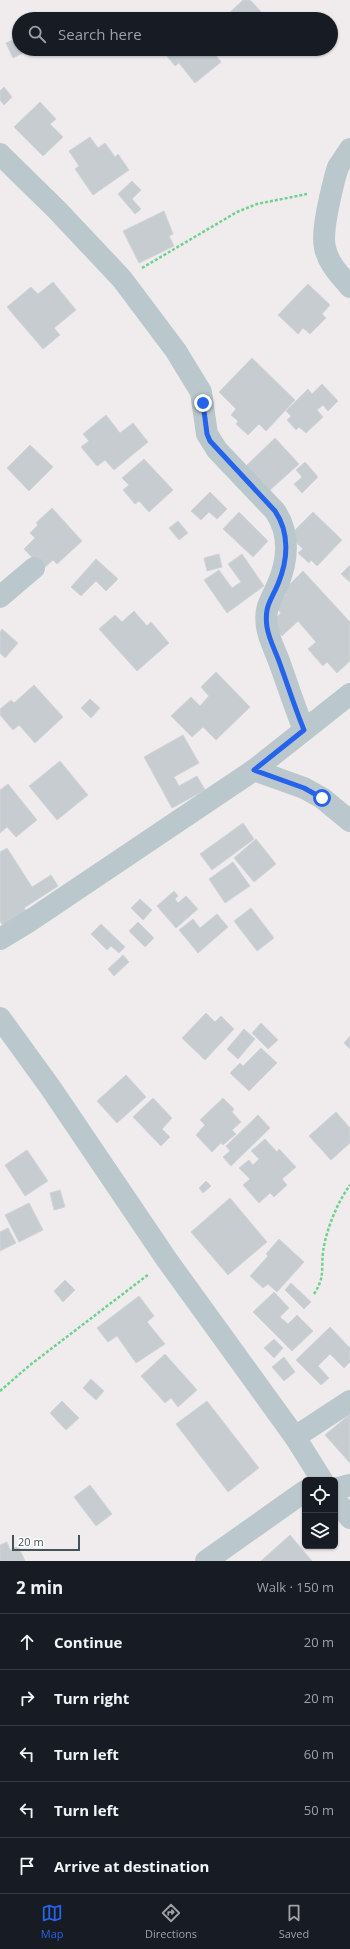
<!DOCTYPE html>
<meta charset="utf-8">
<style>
body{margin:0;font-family:"Open Sans",sans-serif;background:#20242c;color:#f1f3f6}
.controls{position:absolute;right:12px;bottom:12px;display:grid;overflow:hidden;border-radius:6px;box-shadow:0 1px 3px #0004}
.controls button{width:36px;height:36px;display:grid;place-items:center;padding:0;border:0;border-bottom:1px solid #363941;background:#171b24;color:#f1f3f6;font:20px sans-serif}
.scale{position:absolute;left:12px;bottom:10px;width:68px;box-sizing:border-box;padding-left:4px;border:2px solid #44545b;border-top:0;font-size:11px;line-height:14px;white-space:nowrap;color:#44545b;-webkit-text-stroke:3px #fff;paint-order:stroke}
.stop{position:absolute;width:12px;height:12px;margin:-9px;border:3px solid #2563eb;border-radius:50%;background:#fff}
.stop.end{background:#2563eb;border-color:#fff;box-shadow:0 1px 4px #0008}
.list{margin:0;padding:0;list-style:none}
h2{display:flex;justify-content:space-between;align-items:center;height:52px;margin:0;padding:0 16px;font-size:17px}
h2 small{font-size:13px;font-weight:400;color:#9ea1a6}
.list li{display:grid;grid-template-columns:26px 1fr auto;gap:12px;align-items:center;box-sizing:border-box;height:56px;padding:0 16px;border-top:1px solid #363941}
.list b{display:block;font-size:15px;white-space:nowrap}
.list em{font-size:13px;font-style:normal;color:#9ea1a6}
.icon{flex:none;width:22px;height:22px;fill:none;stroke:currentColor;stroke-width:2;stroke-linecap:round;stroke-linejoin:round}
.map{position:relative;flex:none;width:350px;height:1561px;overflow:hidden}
.search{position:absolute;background:#171b24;box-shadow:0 1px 3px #0004;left:12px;right:12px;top:12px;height:44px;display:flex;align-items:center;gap:10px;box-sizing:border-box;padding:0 14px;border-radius:22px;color:#9ea1a6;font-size:15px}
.sheet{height:332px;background:#171b24}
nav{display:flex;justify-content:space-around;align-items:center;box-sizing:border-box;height:56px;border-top:1px solid #363941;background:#171b24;font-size:11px;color:#9ea1a6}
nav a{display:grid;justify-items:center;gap:2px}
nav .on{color:#2563eb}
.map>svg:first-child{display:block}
.building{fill:#c6ccd0;stroke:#d0d4d9}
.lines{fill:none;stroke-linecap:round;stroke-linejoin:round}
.path{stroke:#6cd28e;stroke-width:2.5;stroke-dasharray:3 2;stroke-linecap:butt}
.minor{stroke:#bac8cd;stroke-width:22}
.tertiary{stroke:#bac8cd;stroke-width:22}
.route{stroke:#2563eb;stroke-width:5}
</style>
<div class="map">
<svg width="350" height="1561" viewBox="0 0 350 1561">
<rect width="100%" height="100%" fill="#f0eced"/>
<g class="building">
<path d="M243,0H250L268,19H228L226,16Z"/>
<path d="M19,37V49L29,50L13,58L6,43Z"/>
<path d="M211,49L221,62L195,83L179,63L175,66L162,50Z"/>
<path d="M4,87L12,97L4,105L0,100V91Z"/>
<path d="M40,102L56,119L50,124L63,137L43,156L14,127Z"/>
<path d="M90,137L98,148L105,143L115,157L118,154L129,170L93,195L75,169L79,166L69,151Z"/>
<path d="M132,181L141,190L132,199L141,209L135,214L118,194Z"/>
<path d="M164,211L173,234L169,236L174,246L139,263L123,231Z"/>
<path d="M53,282L76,310L54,328L60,335L43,349L7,307L31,287L38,294Z"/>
<path d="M308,284L330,305L322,314L326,318L310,334L303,328L298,334L278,315Z"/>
<path d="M252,358L295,400L266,431L259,424L248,435L236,424L238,421L231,415L236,409L219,392Z"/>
<path d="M322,384L338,401L328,411L323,405L317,410L323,417L306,433L299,427L296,430L287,420L291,416L286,411L308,389L312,394Z"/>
<path d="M106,415L120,433L133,423L148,442L114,470L105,460L97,466L81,447L89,441L83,434Z"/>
<path d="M275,438L299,464L269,491L245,467Z"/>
<path d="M30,445L53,467L29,491L7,468Z"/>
<path d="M144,459L173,490L149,512L139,501L135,504L123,490L129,485L122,478Z"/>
<path d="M305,462L318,477L302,493L294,484L302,477L296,470Z"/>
<path d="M210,492L227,509L217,519L209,512L201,520L191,511Z"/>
<path d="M52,508L82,541L57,564L53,560L43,569L24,549L35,538L30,533L38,525L36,523Z"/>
<path d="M239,512L268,541L253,557L223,529Z"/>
<path d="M313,512L342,540L317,566L311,560L309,563L298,553L303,549L289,536Z"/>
<path d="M178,521L188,533L179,540L169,528Z"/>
<path d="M219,554L222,567L207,571L204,558Z"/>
<path d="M242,554L264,586L227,613L204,580L219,570L232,588L241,582L228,564Z"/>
<path d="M96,559L118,579L106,591L96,581L81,596L71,587Z"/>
<path d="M350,565V582L341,574Z"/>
<path d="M303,571L350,622V661L337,673L327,662L323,666L308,649L316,642L298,621L282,636L270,623L281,613L274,606L286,595L283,591Z"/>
<path d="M134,611L147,626L151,622L169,643L137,671L99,629L115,615L122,622Z"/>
<path d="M2,629L18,643L5,658L0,653V632Z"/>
<path d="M216,672L250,707L216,740L203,727L192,737L171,716L191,697L200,706L209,696L201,687Z"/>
<path d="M34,685L63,717L35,743L19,725L13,730L0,715V709L11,700L14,703Z"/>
<path d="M90,699L100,708L91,718L81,708Z"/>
<path d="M183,735L199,763L174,777L179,786L197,776L205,790L172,808L144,757Z"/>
<path d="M60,761L88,795L57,820L29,786Z"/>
<path d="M8,784L37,820L16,837L7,827L0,833V790Z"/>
<path d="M243,823L254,839L212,870L200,854Z"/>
<path d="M256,839L276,864L254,882L234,858Z"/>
<path d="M7,848L32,887L51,875L58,886L24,908L30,916L6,931L0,921V852Z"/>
<path d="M233,862L250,886L225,903L209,879Z"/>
<path d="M174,891L178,896L175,899L178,903L186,896L198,909L176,928L157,906Z"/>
<path d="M140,899L152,910L143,920L131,908Z"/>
<path d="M251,908L274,938L257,951L234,921Z"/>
<path d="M217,914L228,927L198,953L179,930L193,919L200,928Z"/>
<path d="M138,922L154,938L145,947L129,931Z"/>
<path d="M101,924L125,947L119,953L111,946L107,950L91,934Z"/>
<path d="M123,955L129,962L114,976L108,969Z"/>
<path d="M206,1013L215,1022L221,1016L234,1029L205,1060L182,1038Z"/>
<path d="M261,1023L278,1040L268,1049L252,1033Z"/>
<path d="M244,1029L255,1039L238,1059L227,1049Z"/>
<path d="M350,1036V1049L344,1043Z"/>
<path d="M261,1048L277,1063L249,1091L230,1073L240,1063L243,1066Z"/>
<path d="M126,1075L146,1097L117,1123L97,1101Z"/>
<path d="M153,1098L172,1118L162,1129L170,1137L161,1146L133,1117Z"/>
<path d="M223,1098L234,1109L232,1112L241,1122L232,1130L236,1134L223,1145L221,1143L212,1152L196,1135L205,1125L200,1120Z"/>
<path d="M336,1112L350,1128V1143L331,1160L309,1136Z"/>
<path d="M258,1115L270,1128L231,1166L223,1157L230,1151L226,1146Z"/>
<path d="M265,1139L277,1152L279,1149L296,1167L282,1179L287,1185L274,1197L270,1193L259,1203L243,1185L250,1179L239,1168L249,1160L253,1165L259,1159L251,1151Z"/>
<path d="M27,1150L48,1181L25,1196L5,1165Z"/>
<path d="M206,1181L211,1186L203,1193L199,1188Z"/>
<path d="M60,1190L65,1207L54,1210L50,1193Z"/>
<path d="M230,1198L267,1242L228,1275L191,1232Z"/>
<path d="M29,1203L43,1230L19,1242L5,1215Z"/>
<path d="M8,1228L16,1243L0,1251V1232Z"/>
<path d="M279,1239L304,1262L277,1292L268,1284L263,1288L250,1276L268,1256L266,1254Z"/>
<path d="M65,1280L75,1290L63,1302L54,1291Z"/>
<path d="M291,1283L311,1302L304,1309L285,1290Z"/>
<path d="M274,1292L289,1308L280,1317L288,1324L297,1315L313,1331L292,1351L253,1312Z"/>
<path d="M139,1296L154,1316L147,1322L165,1344L136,1363L117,1336L108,1342L97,1328Z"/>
<path d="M330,1327L350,1348V1362L344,1368L330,1354L318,1366L329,1378L321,1385L296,1360Z"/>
<path d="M274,1339L283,1348L274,1358L264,1348Z"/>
<path d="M165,1354L197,1390L178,1407L171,1398L165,1403L141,1376Z"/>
<path d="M284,1357L295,1372L284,1381L272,1367Z"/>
<path d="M91,1379L104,1391L96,1400L83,1388Z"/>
<path d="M62,1401L79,1418L66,1430L50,1413Z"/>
<path d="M207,1401L259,1468L228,1492L176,1424Z"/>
<path d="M350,1414V1463L325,1435Z"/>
<path d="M90,1485L112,1514L96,1526L74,1497Z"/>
<path d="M290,1535L312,1561H261Z"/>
<path d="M7,1542L10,1550L18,1546L25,1561H0V1545Z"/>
</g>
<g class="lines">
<g class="path">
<path d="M142,268L237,212L257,204L307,194"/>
<path d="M314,1294C325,1277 321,1271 323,1252C326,1230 337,1203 350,1185"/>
<path d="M0,1391L30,1365L149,1274"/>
</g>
<g class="minor">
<path d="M350,149L338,167L335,177C331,193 321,232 325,248C328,263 340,275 350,287"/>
<path d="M0,154L57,210L122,279L176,351L201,392L207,434L217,450L275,511C290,533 288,560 278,584C271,601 264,606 267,627C269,640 276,652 280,664C288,686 295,708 304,730"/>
<path d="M0,597L34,568"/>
<path d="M254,770L304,788L322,798L350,821"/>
<path d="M0,939L28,922L254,770L350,694"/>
<path d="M295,1437L350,1401"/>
<path d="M335,1489L350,1485"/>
<path d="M206,1561L305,1491"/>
</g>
<g class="tertiary">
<path d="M0,1018L50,1087L167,1260L295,1437L322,1480"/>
<path d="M335,1499L350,1518"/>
</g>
</g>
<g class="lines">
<path class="route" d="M203,403L207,434L210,441L275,511C290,533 288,560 278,584C271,601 264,606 267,627C269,640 276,652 280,664C288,686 295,708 304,730L254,770L304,788L322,798"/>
</g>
</svg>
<div class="controls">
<button><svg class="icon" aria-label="locate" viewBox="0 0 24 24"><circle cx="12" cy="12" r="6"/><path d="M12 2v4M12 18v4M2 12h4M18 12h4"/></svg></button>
<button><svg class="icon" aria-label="layers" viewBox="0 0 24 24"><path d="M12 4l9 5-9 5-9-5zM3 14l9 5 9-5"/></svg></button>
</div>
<div class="scale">20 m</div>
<div class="stop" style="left:322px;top:798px"></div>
<div class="stop end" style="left:203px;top:403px"></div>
<div class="search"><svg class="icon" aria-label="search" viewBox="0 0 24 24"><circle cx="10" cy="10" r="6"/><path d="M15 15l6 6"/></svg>Search here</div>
</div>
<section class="sheet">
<h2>2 min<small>Walk · 150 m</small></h2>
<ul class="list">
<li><svg class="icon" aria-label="ahead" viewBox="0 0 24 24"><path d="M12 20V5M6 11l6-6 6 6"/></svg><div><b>Continue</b></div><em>20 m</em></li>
<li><svg class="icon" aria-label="right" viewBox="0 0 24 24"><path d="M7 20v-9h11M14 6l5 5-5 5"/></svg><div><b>Turn right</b></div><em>20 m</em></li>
<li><svg class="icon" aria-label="left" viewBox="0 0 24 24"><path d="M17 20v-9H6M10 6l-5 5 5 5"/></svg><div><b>Turn left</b></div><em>60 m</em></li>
<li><svg class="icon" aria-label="left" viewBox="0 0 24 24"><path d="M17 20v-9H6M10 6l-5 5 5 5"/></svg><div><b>Turn left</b></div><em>50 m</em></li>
<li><svg class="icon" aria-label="arrive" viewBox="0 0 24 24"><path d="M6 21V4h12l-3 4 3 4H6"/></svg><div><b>Arrive at destination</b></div></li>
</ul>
</section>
<nav>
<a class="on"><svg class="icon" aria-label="map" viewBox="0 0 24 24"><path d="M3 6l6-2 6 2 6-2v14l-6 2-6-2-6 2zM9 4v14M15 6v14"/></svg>Map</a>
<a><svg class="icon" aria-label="directions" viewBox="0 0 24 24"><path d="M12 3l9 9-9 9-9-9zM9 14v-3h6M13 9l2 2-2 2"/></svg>Directions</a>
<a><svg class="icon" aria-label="saved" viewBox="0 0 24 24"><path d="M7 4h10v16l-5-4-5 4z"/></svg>Saved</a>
</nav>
